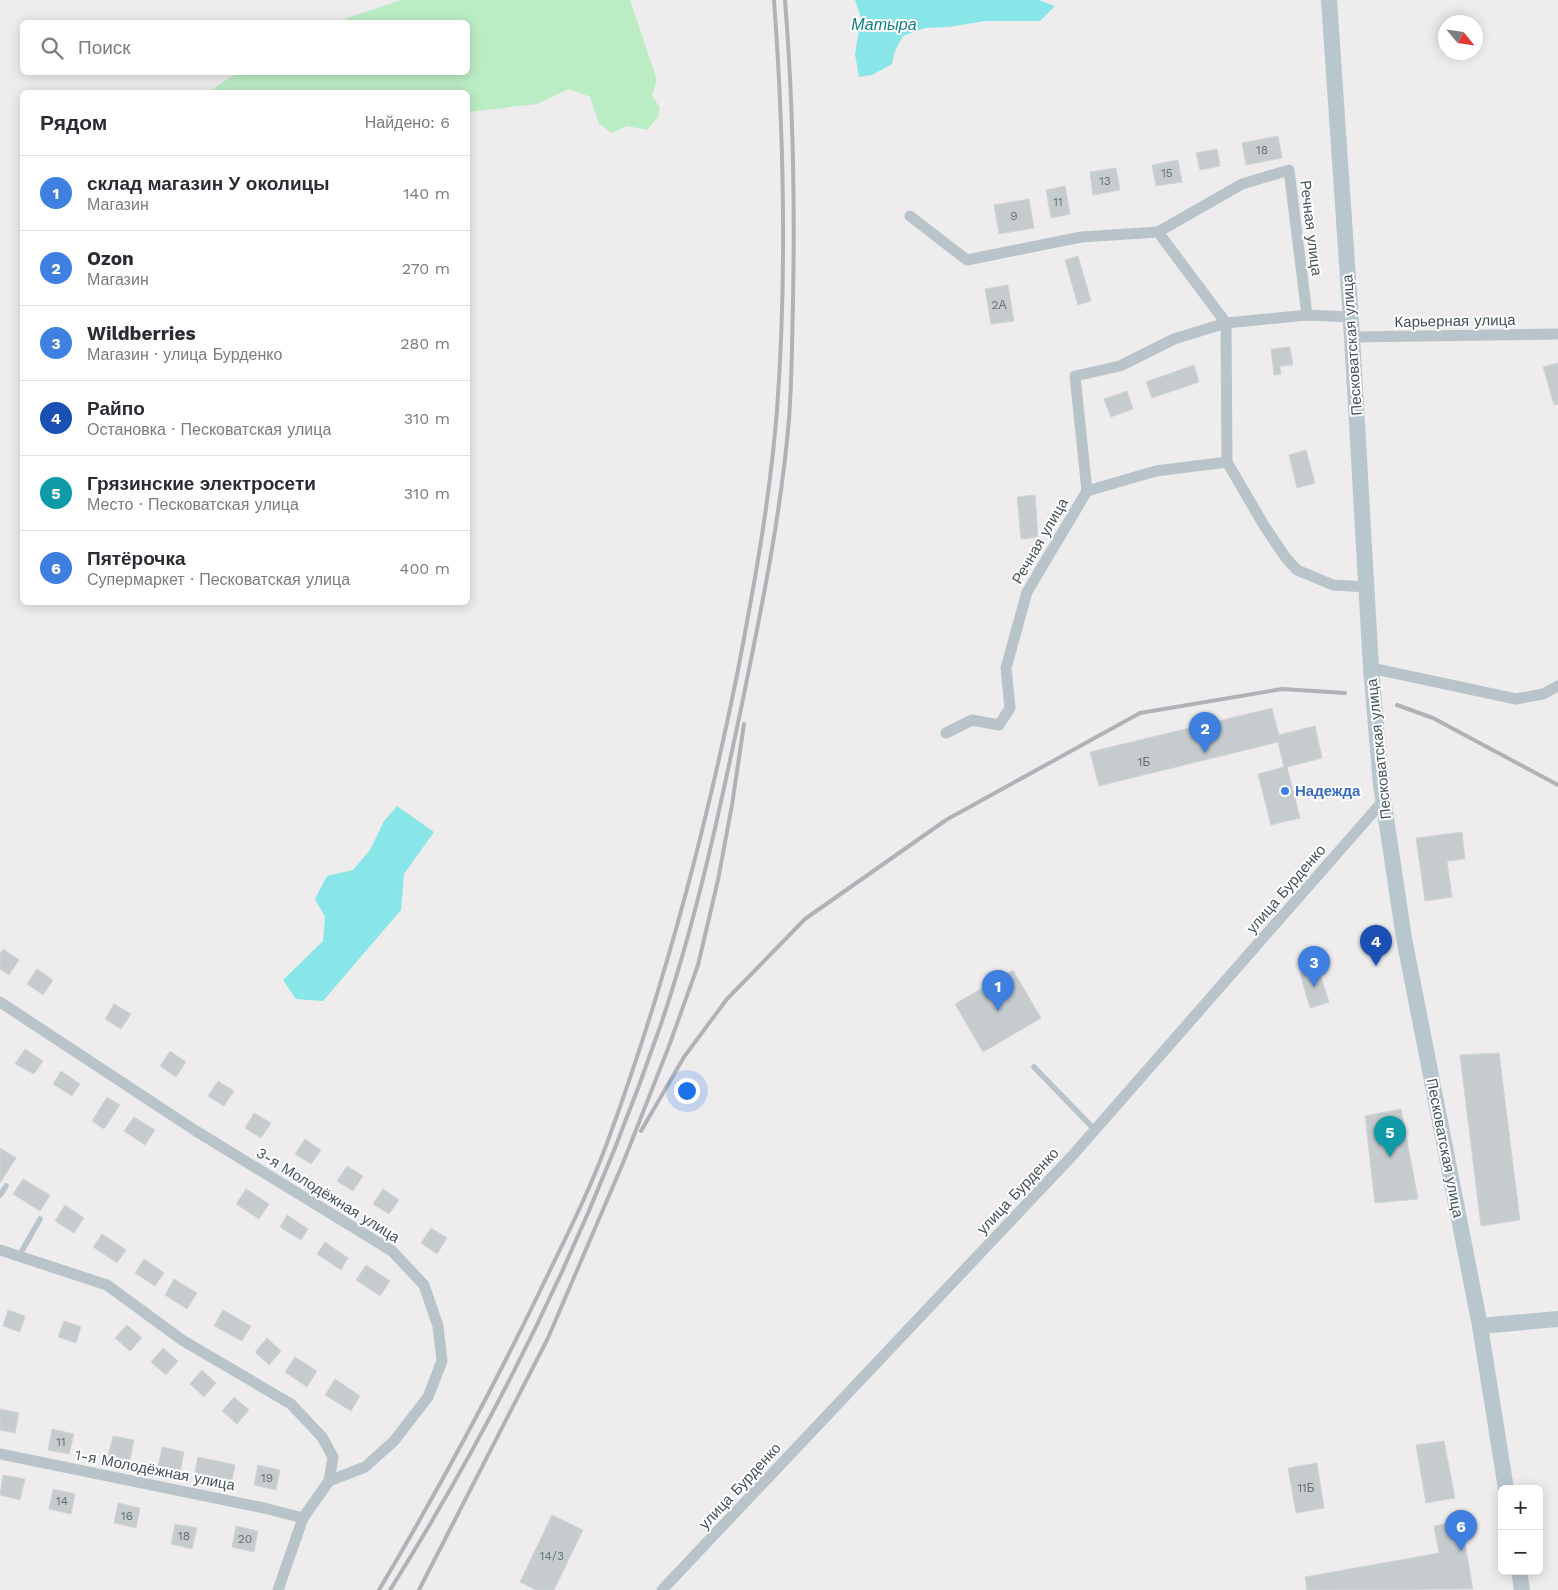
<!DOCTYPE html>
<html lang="ru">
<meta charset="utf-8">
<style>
body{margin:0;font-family:"Work Sans",sans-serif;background:#f7f7f7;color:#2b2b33}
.controls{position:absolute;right:15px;bottom:15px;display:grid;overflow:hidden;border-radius:8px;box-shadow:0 2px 12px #0003}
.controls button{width:45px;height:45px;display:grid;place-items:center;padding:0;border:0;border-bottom:1px solid #e1e1e2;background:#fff;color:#2b2b33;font:25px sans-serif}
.compass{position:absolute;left:1438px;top:15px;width:45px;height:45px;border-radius:50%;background:#fff;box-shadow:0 2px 12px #0003;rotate:119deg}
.you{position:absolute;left:686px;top:1090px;width:18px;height:18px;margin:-12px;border:4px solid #fff;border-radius:50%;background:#1a73e8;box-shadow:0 0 0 8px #1a73e833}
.badge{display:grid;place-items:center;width:32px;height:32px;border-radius:50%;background:#1e91d8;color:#fff;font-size:16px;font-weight:700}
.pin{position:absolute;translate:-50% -41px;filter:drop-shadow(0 1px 2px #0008)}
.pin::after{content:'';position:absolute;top:26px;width:18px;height:15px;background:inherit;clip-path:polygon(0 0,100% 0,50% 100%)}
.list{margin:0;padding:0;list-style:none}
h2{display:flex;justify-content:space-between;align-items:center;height:65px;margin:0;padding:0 20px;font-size:21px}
h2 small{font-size:16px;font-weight:400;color:#7c7c81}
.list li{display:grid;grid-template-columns:32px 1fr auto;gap:15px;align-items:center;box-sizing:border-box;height:75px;padding:0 20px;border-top:1px solid #e1e1e2}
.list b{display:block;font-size:19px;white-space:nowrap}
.list p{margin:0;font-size:16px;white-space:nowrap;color:#7c7c81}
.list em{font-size:16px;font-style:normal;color:#7c7c81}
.icon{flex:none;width:28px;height:28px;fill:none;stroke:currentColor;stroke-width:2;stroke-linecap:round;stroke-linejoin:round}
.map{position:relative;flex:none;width:1558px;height:1590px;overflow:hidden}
.search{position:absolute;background:#fff;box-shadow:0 2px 12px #0003;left:20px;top:20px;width:450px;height:55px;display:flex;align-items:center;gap:12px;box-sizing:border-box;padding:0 18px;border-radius:8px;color:#7c7c81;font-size:19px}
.panel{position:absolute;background:#fff;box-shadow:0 2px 12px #0003;left:20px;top:90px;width:450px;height:515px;border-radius:8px}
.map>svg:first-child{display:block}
.green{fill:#bbedc5}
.water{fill:#89e6e8}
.building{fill:#c6cbce;stroke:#d1d4d8}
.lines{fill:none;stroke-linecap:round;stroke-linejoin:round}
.service{stroke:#b8c4c9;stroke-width:5.5}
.minor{stroke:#b8c4c9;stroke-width:11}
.secondary{stroke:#b8c7ce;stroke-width:16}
.rail{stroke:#afb3b7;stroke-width:4}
.shop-dot{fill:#3f7fe0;stroke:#fff;stroke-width:2}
.labels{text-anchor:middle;stroke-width:4;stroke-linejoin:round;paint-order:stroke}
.number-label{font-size:12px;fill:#657176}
.street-label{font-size:15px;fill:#455359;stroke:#fff}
.shop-label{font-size:15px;font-weight:bold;fill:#366cbe;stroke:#fff;text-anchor:start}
.water-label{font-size:16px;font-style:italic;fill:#108184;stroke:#fff}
</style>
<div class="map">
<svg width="1558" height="1590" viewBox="0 0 1558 1590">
<rect width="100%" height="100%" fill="#efeced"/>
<path class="green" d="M401,0H630L657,80L652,95L660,108L658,117L647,130L627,126L612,133L599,124L590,97L569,89L537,104L468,112V92H209L229,78L239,73L468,72V22H340L350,17Z"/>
<g class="water">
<path d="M855,0H1039L1055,6L1040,21H985L949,27L925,28L903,36L895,51L892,64L872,75L859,77L855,54L861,18Z"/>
<path d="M397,806L434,832L404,874L401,910L323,1001L296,999L283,980L323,941L325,917L315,899L327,876L353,870L370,850L384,821Z"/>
</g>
<g class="building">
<path d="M1278,136L1282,158L1246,165L1242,143Z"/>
<path d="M1217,149L1220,166L1200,170L1196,153Z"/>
<path d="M1178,160L1182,182L1156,186L1152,165Z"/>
<path d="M1116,168L1120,190L1093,195L1090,172Z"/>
<path d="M1065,186L1070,214L1051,218L1046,190Z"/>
<path d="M1029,199L1034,228L999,234L994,205Z"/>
<path d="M1078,256L1091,301L1078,305L1065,260Z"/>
<path d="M1008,285L1014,321L991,324L985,289Z"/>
<path d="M1290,347L1293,365L1280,366L1281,374L1274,375L1271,349Z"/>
<path d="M1558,363V404L1554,405L1543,367Z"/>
<path d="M1194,365L1199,382L1152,398L1146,382Z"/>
<path d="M1127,391L1133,409L1111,417L1104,399Z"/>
<path d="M1306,450L1315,483L1297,488L1289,455Z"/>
<path d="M1035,495L1038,537L1021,539L1017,497Z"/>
<path d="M1272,708L1279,735L1315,726L1322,758L1287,767L1300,818L1271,825L1258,774L1284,767L1278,742L1099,786L1090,752Z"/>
<path d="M1462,832L1465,859L1447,861L1452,897L1425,901L1416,838Z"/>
<path d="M3,949L19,960L9,975L0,969V954Z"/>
<path d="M1318,967L1329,1002L1310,1008L1300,973Z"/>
<path d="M37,969L53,980L43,995L27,984Z"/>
<path d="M1013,970L1041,1018L983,1052L955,1004Z"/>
<path d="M114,1004L131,1014L121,1029L105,1019Z"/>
<path d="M25,1049L43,1061L34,1074L15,1064Z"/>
<path d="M170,1051L186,1062L176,1077L160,1066Z"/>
<path d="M1499,1053L1520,1220L1481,1226L1460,1055Z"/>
<path d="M61,1071L80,1084L72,1096L53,1084Z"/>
<path d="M218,1081L234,1091L224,1106L208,1096Z"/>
<path d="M107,1097L120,1105L104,1129L92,1121Z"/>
<path d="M1401,1109L1418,1199L1375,1203L1365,1116Z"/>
<path d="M254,1113L271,1123L261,1138L245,1128Z"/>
<path d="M134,1117L155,1130L145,1145L124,1131Z"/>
<path d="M305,1139L321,1150L311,1164L295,1154Z"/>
<path d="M0,1148L16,1158L0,1183Z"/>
<path d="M347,1166L363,1176L353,1191L337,1181Z"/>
<path d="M23,1179L50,1195L40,1211L13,1194Z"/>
<path d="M246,1189L269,1204L259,1219L236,1204Z"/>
<path d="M383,1189L399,1200L389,1214L373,1204Z"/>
<path d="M65,1205L84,1218L74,1233L55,1221Z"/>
<path d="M287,1215L308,1229L301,1240L280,1227Z"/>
<path d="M431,1228L447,1238L437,1254L421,1243Z"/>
<path d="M102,1234L126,1250L117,1263L93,1247Z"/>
<path d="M325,1242L348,1258L341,1270L317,1254Z"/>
<path d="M144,1259L164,1273L155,1286L135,1273Z"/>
<path d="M366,1265L390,1281L380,1296L356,1280Z"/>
<path d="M174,1279L197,1293L187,1309L165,1295Z"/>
<path d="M8,1310L25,1316L20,1332L3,1326Z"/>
<path d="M223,1310L251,1326L242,1341L214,1326Z"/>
<path d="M64,1321L81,1327L76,1343L58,1337Z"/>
<path d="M127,1325L142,1338L130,1351L115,1338Z"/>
<path d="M267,1338L281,1351L269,1365L255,1352Z"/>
<path d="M163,1348L178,1361L166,1375L151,1362Z"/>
<path d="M295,1357L317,1371L307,1387L285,1372Z"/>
<path d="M202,1370L216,1383L204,1397L190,1384Z"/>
<path d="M335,1379L360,1396L351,1411L325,1395Z"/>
<path d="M234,1397L249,1410L237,1424L222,1411Z"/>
<path d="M0,1409L19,1413L15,1433L0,1430Z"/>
<path d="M52,1429L74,1434L69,1454L48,1450Z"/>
<path d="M113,1436L134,1440L130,1460L108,1456Z"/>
<path d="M1444,1441L1455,1498L1426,1503L1416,1445Z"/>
<path d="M162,1447L184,1452L180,1472L158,1467Z"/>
<path d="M198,1457L235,1465L231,1485L194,1477Z"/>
<path d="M1317,1463L1324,1508L1296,1513L1288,1468Z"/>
<path d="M258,1465L280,1470L276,1490L254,1485Z"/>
<path d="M3,1475L25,1479L20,1500L0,1495Z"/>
<path d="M53,1489L75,1494L71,1514L49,1509Z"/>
<path d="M118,1503L140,1508L136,1528L114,1523Z"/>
<path d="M552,1515L583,1530L554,1590H536L520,1582Z"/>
<path d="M1461,1521L1473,1589L1307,1590L1305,1577L1439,1553L1434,1526Z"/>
<path d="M175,1524L197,1528L192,1549L171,1544Z"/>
<path d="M236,1526L258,1531L254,1552L232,1547Z"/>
</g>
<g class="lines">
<g class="service">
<path d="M1034,1067L1095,1130"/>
<path d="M0,1195L6,1186"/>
<path d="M19,1256L40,1219"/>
</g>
<g class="minor">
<path d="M910,216L967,260L1081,237L1158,232L1226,323L1307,315L1351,317"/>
<path d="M1158,232L1242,184L1289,170L1307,315"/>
<path d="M1352,337L1558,334"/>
<path d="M1087,491L1075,376L1120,366L1174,339L1226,323L1227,462L1265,527L1286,558L1297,570L1333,585L1367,587"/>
<path d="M1371,668L1516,699L1543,694L1558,686"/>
<path d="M946,733L972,720L999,725L1010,708L1006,668L1027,592L1087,491L1156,471L1227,462"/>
<path d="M0,1002L196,1131L392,1251L424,1285L438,1326L442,1361L428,1397L394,1441L365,1467L329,1481"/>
<path d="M0,1250L107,1285L182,1340L291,1404L322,1437L333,1457L329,1481L303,1518L278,1590"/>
<path d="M0,1454L264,1508L303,1518"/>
<path d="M662,1590L1072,1156L1383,801"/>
</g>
<g class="secondary">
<path d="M1329,0L1352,337L1371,668L1381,785L1404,938L1480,1326L1506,1489"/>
<path d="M1480,1326L1558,1319"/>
<path d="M1519,1571L1522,1590"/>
</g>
<g class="rail">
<path d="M1397,705L1433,718L1558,785"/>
<path d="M641,1131L684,1057L727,999L805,919L946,820L1140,713L1282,689L1345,693"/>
<path d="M379,1590C436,1494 489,1396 538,1295C562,1245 588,1195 607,1143C663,991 705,833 737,675C754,587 770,499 777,410C787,274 784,136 774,0"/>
<path d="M390,1590C501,1413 593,1222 661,1024C697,918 720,809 743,699C762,606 781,514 789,419C792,380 792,340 793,301C795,201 793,100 785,0"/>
<path d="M419,1590L548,1338L623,1163L669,1046L698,965L718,880L732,805L744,724"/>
</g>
</g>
<circle class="shop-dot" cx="1285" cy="791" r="5"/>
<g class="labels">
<g class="number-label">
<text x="1262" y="154">18</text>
<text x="1167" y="177">15</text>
<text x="1105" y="185">13</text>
<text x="1058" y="206">11</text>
<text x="1014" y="220">9</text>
<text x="999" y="309">2А</text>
<text x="1144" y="766">1Б</text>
<text x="61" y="1446">11</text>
<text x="267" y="1482">19</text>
<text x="1306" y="1492">11Б</text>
<text x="62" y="1505">14</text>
<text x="127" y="1520">16</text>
<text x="184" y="1540">18</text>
<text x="245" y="1543">20</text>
<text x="552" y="1560">14/3</text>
</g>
<g class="street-label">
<text transform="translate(1311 228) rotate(83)" y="5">Речная улица</text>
<text transform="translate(1455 321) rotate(-1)" y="5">Карьерная улица</text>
<text transform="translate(1352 345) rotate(-94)" y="5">Песковатская улица</text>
<text transform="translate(1040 541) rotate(-60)" y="5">Речная улица</text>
<text transform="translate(1379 749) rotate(-96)" y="5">Песковатская улица</text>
<text transform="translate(1286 889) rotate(-49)" y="5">улица Бурденко</text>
<text transform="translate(1445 1148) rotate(79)" y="5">Песковатская улица</text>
<text transform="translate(1018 1191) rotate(-47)" y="5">улица Бурденко</text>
<text transform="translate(328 1195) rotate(32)" y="5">3-я Молодёжная улица</text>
<text transform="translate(155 1470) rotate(11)" y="5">1-я Молодёжная улица</text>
<text transform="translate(740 1486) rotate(-47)" y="5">улица Бурденко</text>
</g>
<g class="shop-label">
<text x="1295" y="796">Надежда</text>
</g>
<g class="water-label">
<text x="884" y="30">Матыра</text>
</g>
</g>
</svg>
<div class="controls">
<button>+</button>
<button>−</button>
</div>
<svg class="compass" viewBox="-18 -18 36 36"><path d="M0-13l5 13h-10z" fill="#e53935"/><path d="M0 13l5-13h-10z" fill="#7c7c81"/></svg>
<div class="you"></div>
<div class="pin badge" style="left:998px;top:1011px;background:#3f7fe0">1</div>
<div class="pin badge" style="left:1205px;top:753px;background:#3f7fe0">2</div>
<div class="pin badge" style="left:1314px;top:987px;background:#3f7fe0">3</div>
<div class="pin badge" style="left:1376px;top:966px;background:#1a4fb4">4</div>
<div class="pin badge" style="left:1390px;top:1157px;background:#0f9aa8">5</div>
<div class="pin badge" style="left:1461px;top:1551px;background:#3f7fe0">6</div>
<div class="search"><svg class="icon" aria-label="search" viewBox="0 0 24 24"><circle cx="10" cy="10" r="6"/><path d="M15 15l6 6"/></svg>Поиск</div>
<section class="panel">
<h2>Рядом<small>Найдено: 6</small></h2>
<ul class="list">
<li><span class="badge" style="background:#3f7fe0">1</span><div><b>склад магазин У околицы</b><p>Магазин</p></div><em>140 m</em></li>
<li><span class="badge" style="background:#3f7fe0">2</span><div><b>Ozon</b><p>Магазин</p></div><em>270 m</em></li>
<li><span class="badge" style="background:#3f7fe0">3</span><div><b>Wildberries</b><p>Магазин · улица Бурденко</p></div><em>280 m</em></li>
<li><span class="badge" style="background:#1a4fb4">4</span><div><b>Райпо</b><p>Остановка · Песковатская улица</p></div><em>310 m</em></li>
<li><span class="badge" style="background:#0f9aa8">5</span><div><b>Грязинские электросети</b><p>Место · Песковатская улица</p></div><em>310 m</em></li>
<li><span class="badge" style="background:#3f7fe0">6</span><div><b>Пятёрочка</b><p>Супермаркет · Песковатская улица</p></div><em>400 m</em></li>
</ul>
</section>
</div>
